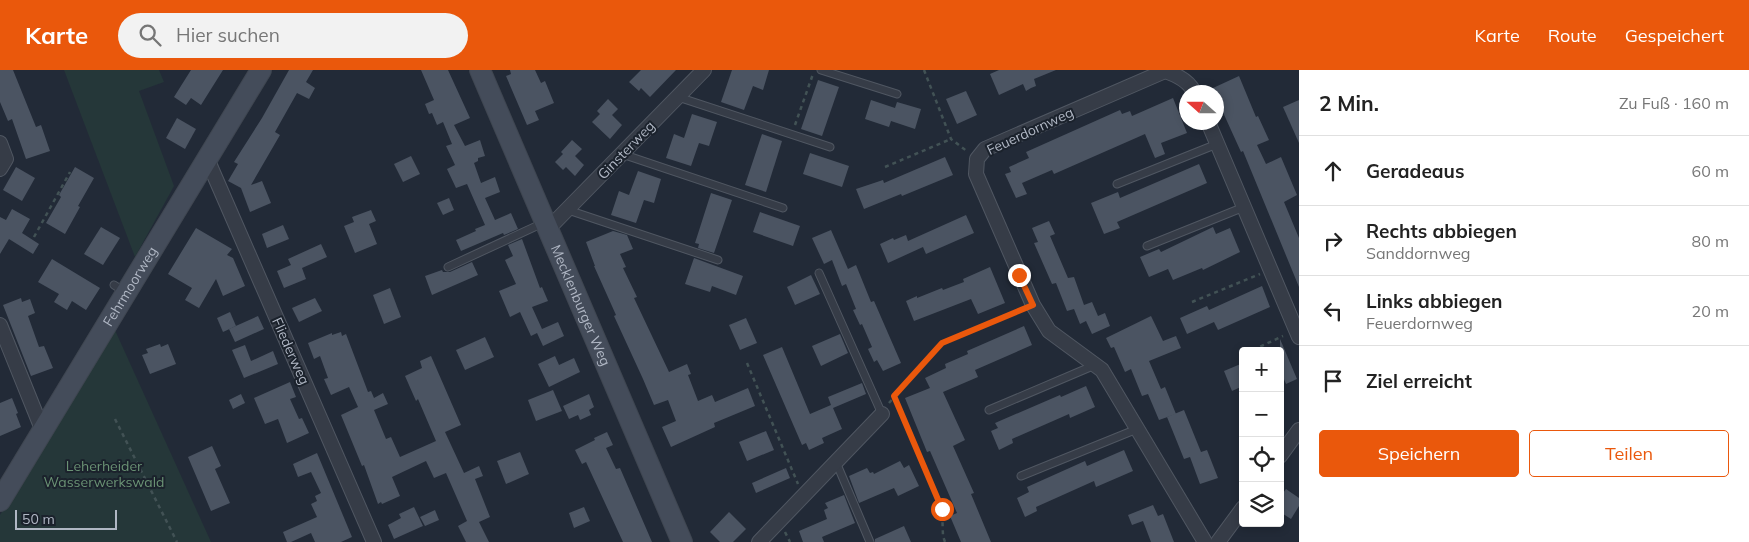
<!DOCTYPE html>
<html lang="de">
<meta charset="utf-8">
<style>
body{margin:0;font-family:Mulish,sans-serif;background:#f2f2f2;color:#222}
.controls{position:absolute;right:15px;bottom:15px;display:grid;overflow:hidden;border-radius:5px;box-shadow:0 2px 8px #0003}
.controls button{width:45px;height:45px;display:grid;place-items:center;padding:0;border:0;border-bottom:1px solid #e0e0e0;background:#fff;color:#222;font:25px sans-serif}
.compass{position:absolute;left:1179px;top:15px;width:45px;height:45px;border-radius:50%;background:#fff;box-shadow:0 2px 8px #0003;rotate:291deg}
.scale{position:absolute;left:15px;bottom:12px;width:102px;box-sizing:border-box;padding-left:5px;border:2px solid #b0b7c4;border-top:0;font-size:14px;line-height:18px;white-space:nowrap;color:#b0b7c4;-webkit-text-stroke:4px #1b222c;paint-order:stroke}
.stop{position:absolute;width:15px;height:15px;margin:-11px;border:4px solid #ea580c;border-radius:50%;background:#fff}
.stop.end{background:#ea580c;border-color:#fff;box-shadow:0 1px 5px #0008}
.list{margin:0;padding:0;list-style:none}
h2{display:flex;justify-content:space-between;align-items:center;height:65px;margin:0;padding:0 20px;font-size:21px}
h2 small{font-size:16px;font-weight:400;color:#767676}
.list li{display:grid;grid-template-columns:32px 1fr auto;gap:15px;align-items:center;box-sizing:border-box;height:70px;padding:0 20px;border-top:1px solid #e0e0e0}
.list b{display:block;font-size:19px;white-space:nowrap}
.list p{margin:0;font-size:16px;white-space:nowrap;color:#767676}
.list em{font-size:16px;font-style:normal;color:#767676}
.actions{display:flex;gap:10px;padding:15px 20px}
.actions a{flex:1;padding:11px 0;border:1px solid #ea580c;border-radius:5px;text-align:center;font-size:18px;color:#ea580c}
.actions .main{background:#ea580c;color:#fff}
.icon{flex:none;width:28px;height:28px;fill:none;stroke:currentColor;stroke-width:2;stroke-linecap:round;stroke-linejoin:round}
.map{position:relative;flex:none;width:1299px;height:472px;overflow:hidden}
header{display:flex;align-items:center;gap:30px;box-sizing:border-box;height:70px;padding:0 25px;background:#ea580c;color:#fff}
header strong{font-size:24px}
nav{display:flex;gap:28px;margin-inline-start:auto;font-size:18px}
.search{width:350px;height:45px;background:#f2f2f2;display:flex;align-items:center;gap:12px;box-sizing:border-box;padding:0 18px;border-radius:28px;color:#767676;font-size:19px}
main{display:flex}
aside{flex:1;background:#fff}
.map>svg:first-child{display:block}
.green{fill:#253739}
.building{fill:#4b5462}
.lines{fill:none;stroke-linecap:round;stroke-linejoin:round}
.lane-casing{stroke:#505762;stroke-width:9}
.street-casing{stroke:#505762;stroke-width:16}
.secondary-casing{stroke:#3f4651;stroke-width:22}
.path{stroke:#425255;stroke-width:2.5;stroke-dasharray:4 4;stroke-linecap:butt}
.lane{stroke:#363c47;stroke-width:7}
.street{stroke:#363c47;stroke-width:14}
.secondary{stroke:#444c5a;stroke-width:20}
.route{stroke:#ea580c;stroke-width:6}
.labels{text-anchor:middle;stroke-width:4;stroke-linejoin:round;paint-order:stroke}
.street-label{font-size:14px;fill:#b0b7c4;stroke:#1b222c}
.park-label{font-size:14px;fill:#6a9274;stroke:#1b222c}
</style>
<header>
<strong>Karte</strong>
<div class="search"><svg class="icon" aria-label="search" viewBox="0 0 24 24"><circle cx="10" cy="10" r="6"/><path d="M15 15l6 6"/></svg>Hier suchen</div>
<nav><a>Karte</a><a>Route</a><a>Gespeichert</a></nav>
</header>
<main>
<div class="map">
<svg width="1299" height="472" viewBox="0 0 1299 472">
<rect width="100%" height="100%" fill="#222a37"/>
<g class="green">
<path d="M64,0H159L164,12L139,21L174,116L135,187Z"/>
<path d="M114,258L211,472H0V445Z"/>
</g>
<g class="building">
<path d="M0,0H13L36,57L41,55L50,81L26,89L12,49L8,51L0,32Z"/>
<path d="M191,0H223L201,35L191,28L186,35L174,27Z"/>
<path d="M289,0H313L306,12L315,18L309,29L297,23L275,62L280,65L251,115L262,111L271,133L250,142L241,118L228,111L238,94L234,92L262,48Z"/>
<path d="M421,0H448L470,48L454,55L465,76L480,70L485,86L478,88V91L474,93L481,113L495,107L500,122L485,128L495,150L511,143L518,159L504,165L503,163L461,181L456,170L476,161L475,159L485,155L467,114L456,118L447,99L455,95L446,76L452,74L443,52L437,55L432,43L429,44L425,34L434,30Z"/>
<path d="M510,0H535L541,13L545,11L554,33L535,41L539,50L527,55L506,6L511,4Z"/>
<path d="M641,0H676L650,27L641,18L639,21L629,12Z"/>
<path d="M732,0H769L763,20L753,16L744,40L721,32Z"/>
<path d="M999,0H1056L1034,9L1036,16L1031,18L1026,21L1023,14L999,25L990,4Z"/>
<path d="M1239,6L1256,47L1258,46L1269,70L1257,75L1266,94L1281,87L1297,125L1284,132L1299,168V217L1243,81L1241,82L1216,27V22H1214L1213,18Z"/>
<path d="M818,10L839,17L822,66L801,59Z"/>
<path d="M966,21L977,45L957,54L946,29Z"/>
<path d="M1173,28L1187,63L1161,73L1165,84L1155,88L1145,64L1054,104L1052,100L1022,113L1027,124L1016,128L1005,104L1011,102L1009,97L1029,88L1026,82L1120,40L1122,44L1130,41L1132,46Z"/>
<path d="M608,29L618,39L612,45L622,55L610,69L592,52L600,44L597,41Z"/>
<path d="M871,30L895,38L897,32L921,39L915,59L891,51L889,57L865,49Z"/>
<path d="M1299,30V73L1283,37Z"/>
<path d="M692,44L717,52L709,76L699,73L691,96L666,88L674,64L684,68Z"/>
<path d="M177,48L196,59L185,79L166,68Z"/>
<path d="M762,64L782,71L766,122L745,115Z"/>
<path d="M572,70L582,79L575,86L584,95L575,106L566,97L563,100L555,92L563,84L561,82Z"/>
<path d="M810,83L849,96L842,117L803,104Z"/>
<path d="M411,86L420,104L403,112L394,94Z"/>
<path d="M945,87L953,105L902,126L901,124L864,139L856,119L883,110L884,113Z"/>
<path d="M1199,94L1207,113L1117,152L1120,158L1104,164L1091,133L1118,122L1120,128Z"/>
<path d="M16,97L35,108L22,131L3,120Z"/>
<path d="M75,97L94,108L78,136L80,137L65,164L46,153L61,127L59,125Z"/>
<path d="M638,101L661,109L654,133L644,130L636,153L611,145L619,121L629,125Z"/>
<path d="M711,123L732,130L714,183L698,178L699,174L695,173Z"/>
<path d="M449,128L454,140L443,145L437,133Z"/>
<path d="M12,139L30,149L22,163L39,174L33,184L9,169L0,184V147L6,150Z"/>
<path d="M371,140L376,151L369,154L377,174L355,183L344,156L354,152L352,147Z"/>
<path d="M760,142L800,156L793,176L753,162Z"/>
<path d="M966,145L974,163L926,184L923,177L888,193L880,174L893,168L894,170L906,165L908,171Z"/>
<path d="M1049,151L1055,164L1050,166L1068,208L1074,207L1084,235L1092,232L1098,246L1105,243L1110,256L1092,264L1086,251L1080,254L1074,239L1067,241L1056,213L1052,214L1034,173L1038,172L1032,158Z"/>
<path d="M283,155L289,169L267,178L262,164Z"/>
<path d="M101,157L120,168L103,195L84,184Z"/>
<path d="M1213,157L1216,164L1230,158L1240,182L1203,200L1202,198L1173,210L1168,199L1149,207L1140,187L1159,179L1161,182Z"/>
<path d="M196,158L232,179L227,185L233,188L245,216L223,226L216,209L199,238L185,230L192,218L168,204Z"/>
<path d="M831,160L848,199L856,195L871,232L874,231L901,293L883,301L877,290L874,292L868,279L872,277L862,254L860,255L853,240L856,239L846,214L842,216L832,190L824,194L812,168Z"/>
<path d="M613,161L627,165L633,179L620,184L626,197L623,198L637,227L634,228L669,302L687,294L691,304L688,305L698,331L712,325L715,332L748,318L755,336L714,353L715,357L671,377L662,357L676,351L668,330L654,335L643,309L614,246L616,245L594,196H595L586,172Z"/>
<path d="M522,169L540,218L542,217L548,231L532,237L542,259L558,252L564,266L543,276L537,263L531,266L520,242L510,247L499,221L516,214L505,190L513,186L508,175Z"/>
<path d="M321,174L327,187L302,198L306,209L284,218L277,201L291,195L288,189Z"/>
<path d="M694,188L743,206L736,225L712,216L710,222L685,214Z"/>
<path d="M52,189L100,218L86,240L72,231L67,240L54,232L59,224L38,212Z"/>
<path d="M472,192L478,205L432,225L425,206L442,200L443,202H450Z"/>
<path d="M990,197L1005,233L978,244L971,229L914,251L906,231L917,226V228L942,218L943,220L964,212L963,209Z"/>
<path d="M811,205L820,224L795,235L787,217Z"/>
<path d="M1262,216L1270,237L1218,260L1214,252L1187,264L1180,248L1207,236L1209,240Z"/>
<path d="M390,218L401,247L384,254L373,225Z"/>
<path d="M21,228L22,232L30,229L35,243L28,246L39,277L44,276L53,298L31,306L3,235Z"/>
<path d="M315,228L322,241L299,252L292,238Z"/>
<path d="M230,242L236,256L223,262L217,248Z"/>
<path d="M258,246L264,259L235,272L229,259Z"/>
<path d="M1151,246L1163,271L1176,266L1181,278L1149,291L1161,319L1165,317L1176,344L1159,350L1148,324L1142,326L1131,299L1125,302L1114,277L1111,278L1106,268Z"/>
<path d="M746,248L757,273L740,280L729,255Z"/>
<path d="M1024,256L1032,275L975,300L978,307L943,322L965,370L953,376L974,423L971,424L991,472H961L950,446L957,443L930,381L927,382L905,328L930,318L925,308L946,298L945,294L968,284L967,281Z"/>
<path d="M341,262L342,266L346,264L368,322L371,321L374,328L383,323L388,334L374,340L386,369L391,367L400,387L436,371L418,329L416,331L405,306L422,298L420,291L431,286L461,355L445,362L464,403L479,396L483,406L475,409L490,447L479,452L489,472H466L458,456L467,451L446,403L434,408L426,391L392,407L400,426L382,434L381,432L378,434L364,395L362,396L341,345L358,337L349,317L331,325L324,309L328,308L320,286L314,289L308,273L332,263V265Z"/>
<path d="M840,264L848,283L821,296L812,276Z"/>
<path d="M485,267L494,287L465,300L456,280Z"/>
<path d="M1280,269L1297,309L1286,314L1280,300Z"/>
<path d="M160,274L161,277L168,274L176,294L150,304L142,285L148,283L146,279Z"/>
<path d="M245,275L251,291L273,281L278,294L244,308L232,280Z"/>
<path d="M782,277L810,344L831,335L828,327L862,313L866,324L833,338L842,359L822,368L824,373L809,380L806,373L802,375L763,285Z"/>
<path d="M555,286L559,295L574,288L580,302L549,317L538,294Z"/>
<path d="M1243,293V316L1232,321L1224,301Z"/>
<path d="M290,312L296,327L290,329L299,349L302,348L309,363L287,373L278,349L265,354L254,328Z"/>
<path d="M1086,316L1095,337L1070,348L1069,344L1012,369L1013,373L999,380L991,361L998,358L995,353L1060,325L1061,327Z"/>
<path d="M553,320L562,341L536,351L528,330Z"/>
<path d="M241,324L245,333L233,339L229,330Z"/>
<path d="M589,324L594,337L589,340L591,345L580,350L578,345L569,349L563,336Z"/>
<path d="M12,328L18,343L16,344L21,357L0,366V333Z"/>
<path d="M1184,340L1201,382L1207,380L1218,408L1200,414L1190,387L1184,389L1167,347Z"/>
<path d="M766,361L774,380L747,391L739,372Z"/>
<path d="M607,362L613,375L606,378L616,399L620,398L652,472H623L586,392L582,394L575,380L595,370L594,368Z"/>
<path d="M212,376L221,396L215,399L230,433L211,441L188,387Z"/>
<path d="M1124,380L1133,401L1096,417L1094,411L1036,437L1037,441L1025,447L1017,428L1029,422L1027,417L1085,391L1087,396Z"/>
<path d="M520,382L529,404L506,414L497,391Z"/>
<path d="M317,383L352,467L341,472H315L311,463L291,472H287L283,462L317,447L311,434L317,431L315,426L321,423L311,402L298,407L293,394Z"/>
<path d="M900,391L904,398L909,395L919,416L898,426L894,418L859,433L849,406L867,398L870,403L873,402L874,404Z"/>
<path d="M786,398L790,408L756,423L752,413Z"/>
<path d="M1286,419L1299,428V436L1291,449L1280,442V427Z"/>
<path d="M844,425L855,453L822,467L824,472H803L799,461L827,449L824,440L828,438L825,433Z"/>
<path d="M1153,435L1158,446L1163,444L1174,472H1151L1143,451L1132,455L1128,445Z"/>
<path d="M414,437L423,456L394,469L388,455L401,448L399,444Z"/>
<path d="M584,437L590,451L574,458L569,443Z"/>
<path d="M435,440L439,450L425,456L420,447Z"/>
<path d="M729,442L746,459L733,472H720L710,462Z"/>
<path d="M904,456L911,472H875V469Z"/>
</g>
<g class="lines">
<g class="lane-casing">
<g id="lane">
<path d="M821,0L897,24"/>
<path d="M678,27L830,77"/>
<path d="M622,84L783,138"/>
<path d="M1117,114L1217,74"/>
<path d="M568,140L718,190"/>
<path d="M1147,176L1244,137"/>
<path d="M448,197L543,153"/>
<path d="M819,203L882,344"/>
<path d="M114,215L125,222"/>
<path d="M989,340L1095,295"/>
<path d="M836,392L870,472"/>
<path d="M1021,406L1137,359"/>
</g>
</g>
<g class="street-casing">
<g id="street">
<path d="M1194,22C1189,11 1177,5 1165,1L985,79L977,89L976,104L1033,235L1049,261L1102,300L1205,472"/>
<path d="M1208,52L1299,267"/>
<path d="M0,73L6,89L0,99"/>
<path d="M208,91L374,472"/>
<path d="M548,159L704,0"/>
<path d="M0,255L42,359"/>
<path d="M1280,386L1299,360"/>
<path d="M759,472L882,344"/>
<path d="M1218,472L1243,438"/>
</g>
</g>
<g class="secondary-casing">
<g id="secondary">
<path id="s1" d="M480,0L682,472"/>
<path id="s2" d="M0,431L261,0"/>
</g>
</g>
<g class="path">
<path d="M924,0L951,69L968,82"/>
<path d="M795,55L813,4"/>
<path d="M885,97L951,69"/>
<path d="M34,167L70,102"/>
<path d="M1192,232L1260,204"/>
<path d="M1253,280L1283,266"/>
<path d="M747,293L798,414"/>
<path d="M894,326L942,439L943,466L945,472"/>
<path d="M889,333L942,273L1022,240"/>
<path d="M115,349L177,472"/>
<path d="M785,462L790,472"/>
</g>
<use href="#lane" class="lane"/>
<use href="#street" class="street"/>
<use href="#secondary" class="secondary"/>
</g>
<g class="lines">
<path class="route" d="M942,439L894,326L942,273L1033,235L1019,205"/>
</g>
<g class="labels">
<g class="street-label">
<text transform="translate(1030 61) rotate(-25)" y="5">Feuerdornweg</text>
<text transform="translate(626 80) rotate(-46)" y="5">Ginsterweg</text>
<text dy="5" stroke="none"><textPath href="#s2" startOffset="251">Fehrmoorweg</textPath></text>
<text dy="5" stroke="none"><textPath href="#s1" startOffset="256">Mecklenburger Weg</textPath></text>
<text transform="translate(291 281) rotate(66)" y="5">Fliederweg</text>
</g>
<g class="park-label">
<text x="104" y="401">Leherheider<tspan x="104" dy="16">Wasserwerkswald</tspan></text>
</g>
</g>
</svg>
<div class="controls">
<button>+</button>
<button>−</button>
<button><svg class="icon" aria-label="locate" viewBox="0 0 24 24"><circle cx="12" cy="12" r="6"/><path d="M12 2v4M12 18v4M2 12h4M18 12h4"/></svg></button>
<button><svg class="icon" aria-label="layers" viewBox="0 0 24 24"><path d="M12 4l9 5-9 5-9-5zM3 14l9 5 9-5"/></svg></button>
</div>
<svg class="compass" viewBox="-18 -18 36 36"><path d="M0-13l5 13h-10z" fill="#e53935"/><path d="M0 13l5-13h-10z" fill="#767676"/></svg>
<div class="scale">50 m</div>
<div class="stop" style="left:942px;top:439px"></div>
<div class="stop end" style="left:1019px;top:205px"></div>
</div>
<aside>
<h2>2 Min.<small>Zu Fuß · 160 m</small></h2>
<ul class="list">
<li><svg class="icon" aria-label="ahead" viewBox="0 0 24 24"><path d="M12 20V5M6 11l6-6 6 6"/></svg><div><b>Geradeaus</b></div><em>60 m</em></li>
<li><svg class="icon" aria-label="right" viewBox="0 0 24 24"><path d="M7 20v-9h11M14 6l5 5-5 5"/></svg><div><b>Rechts abbiegen</b><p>Sanddornweg</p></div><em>80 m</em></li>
<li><svg class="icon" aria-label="left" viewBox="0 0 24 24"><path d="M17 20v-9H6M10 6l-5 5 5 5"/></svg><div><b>Links abbiegen</b><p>Feuerdornweg</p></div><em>20 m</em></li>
<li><svg class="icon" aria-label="arrive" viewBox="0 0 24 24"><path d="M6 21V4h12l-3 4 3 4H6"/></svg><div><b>Ziel erreicht</b></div></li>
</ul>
<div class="actions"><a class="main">Speichern</a><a>Teilen</a></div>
</aside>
</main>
